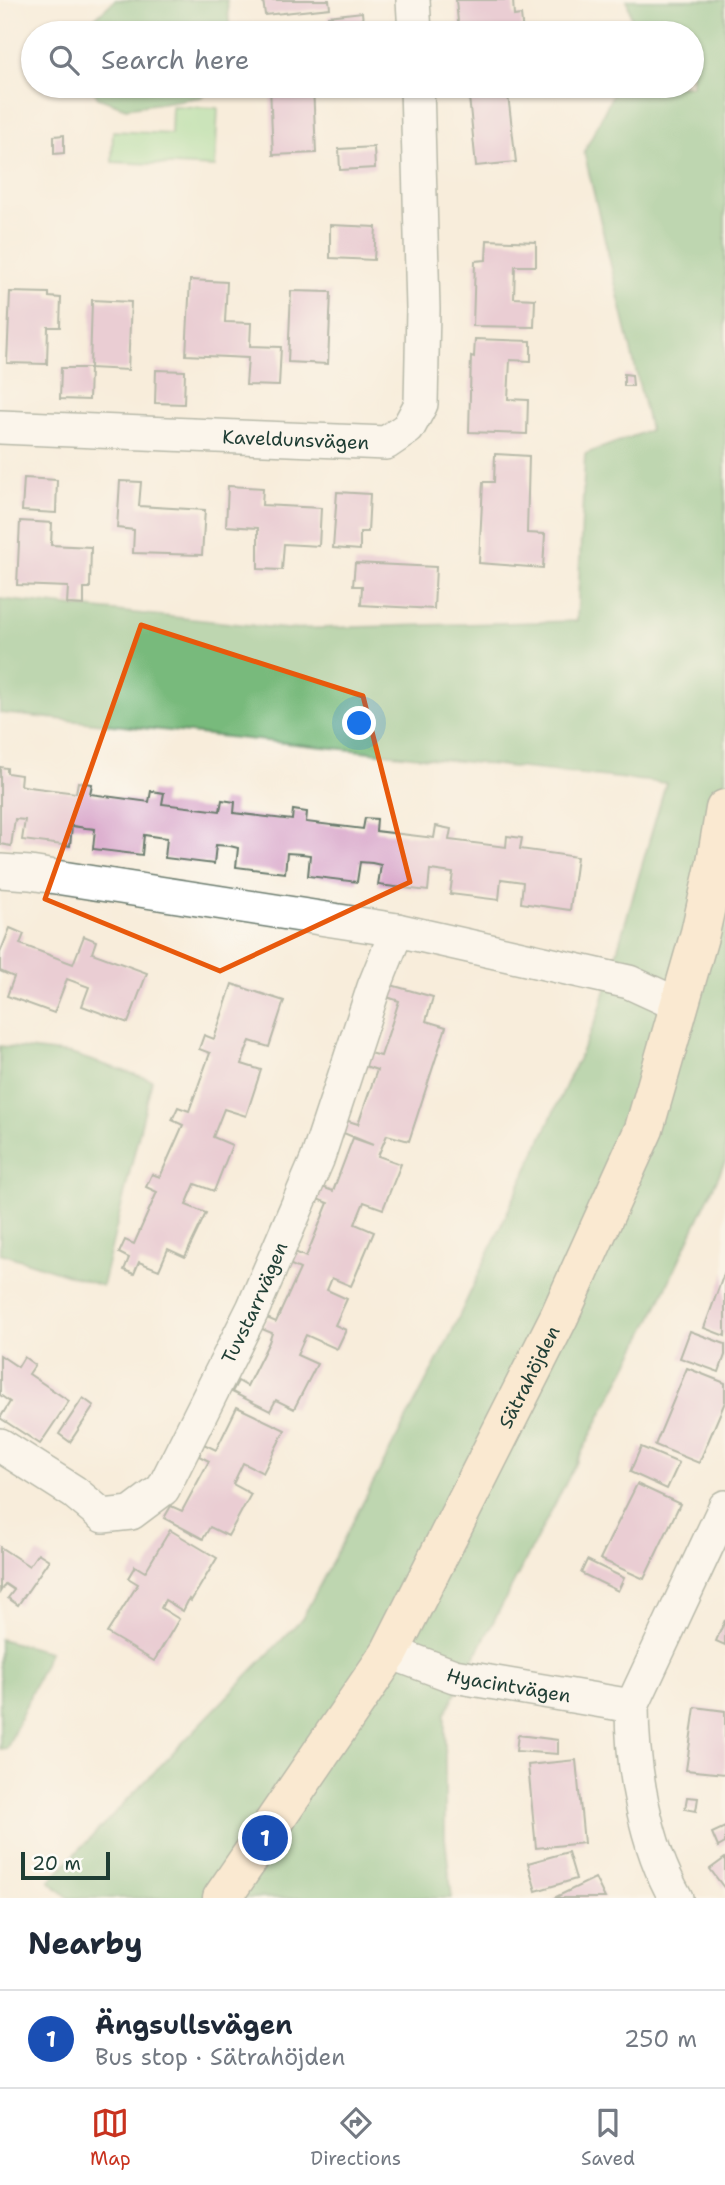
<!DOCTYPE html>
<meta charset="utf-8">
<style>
body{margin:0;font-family:"Shantell Sans",sans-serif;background:#f2f2f3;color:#1f2937}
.scale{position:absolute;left:21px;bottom:18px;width:89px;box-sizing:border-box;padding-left:7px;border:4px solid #1f3d34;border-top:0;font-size:19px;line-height:24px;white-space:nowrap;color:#1f3d34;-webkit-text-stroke:5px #fdfcf7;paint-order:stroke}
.you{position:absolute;left:360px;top:724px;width:24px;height:24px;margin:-18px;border:5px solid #fff;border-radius:50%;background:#1a73e8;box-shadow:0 0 0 10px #1a73e833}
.badge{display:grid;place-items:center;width:46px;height:46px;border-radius:50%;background:#c8321e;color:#fff;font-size:23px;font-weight:700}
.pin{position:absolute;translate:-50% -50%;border:4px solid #fff;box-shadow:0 2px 7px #0006}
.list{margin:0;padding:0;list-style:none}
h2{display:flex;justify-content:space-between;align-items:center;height:91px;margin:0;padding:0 28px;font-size:30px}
h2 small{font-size:23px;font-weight:400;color:#747a83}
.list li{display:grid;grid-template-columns:46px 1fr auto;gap:21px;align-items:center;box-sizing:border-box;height:98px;padding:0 28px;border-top:2px solid #e0e1e3}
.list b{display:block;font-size:26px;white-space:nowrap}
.list p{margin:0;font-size:23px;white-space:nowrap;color:#747a83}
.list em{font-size:23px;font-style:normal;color:#747a83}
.icon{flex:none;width:38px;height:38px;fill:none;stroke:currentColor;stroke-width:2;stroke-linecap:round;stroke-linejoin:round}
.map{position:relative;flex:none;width:725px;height:1898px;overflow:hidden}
.search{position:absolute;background:#fff;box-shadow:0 2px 5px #0004;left:21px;right:21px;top:21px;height:77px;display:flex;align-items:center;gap:18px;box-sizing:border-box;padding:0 24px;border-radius:38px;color:#747a83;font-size:26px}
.sheet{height:189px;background:#fff}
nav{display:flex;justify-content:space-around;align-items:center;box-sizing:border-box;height:98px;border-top:2px solid #e0e1e3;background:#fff;font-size:19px;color:#747a83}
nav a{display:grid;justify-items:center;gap:4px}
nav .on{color:#c8321e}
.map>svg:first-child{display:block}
.green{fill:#96da92;stroke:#5a8c63;stroke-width:2}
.forest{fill:#78ba7c;stroke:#4c7c58;stroke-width:2}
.building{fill:#d9a7cb}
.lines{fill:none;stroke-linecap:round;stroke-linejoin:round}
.street-casing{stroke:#6b7b6e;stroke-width:36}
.secondary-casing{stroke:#6b7b6e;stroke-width:41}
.street{stroke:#fff;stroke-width:33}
.secondary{stroke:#fde5c5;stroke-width:38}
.marked{fill:none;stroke:#e8590c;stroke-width:5;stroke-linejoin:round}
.labels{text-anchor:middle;stroke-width:5;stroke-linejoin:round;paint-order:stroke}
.street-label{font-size:19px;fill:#1f3d34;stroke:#fdfcf7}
</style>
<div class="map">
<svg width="725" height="1898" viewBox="0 0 725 1898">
<rect width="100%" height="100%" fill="#fdfcf7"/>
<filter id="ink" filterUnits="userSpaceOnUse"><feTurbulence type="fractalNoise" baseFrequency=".0143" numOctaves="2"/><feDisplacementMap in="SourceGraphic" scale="14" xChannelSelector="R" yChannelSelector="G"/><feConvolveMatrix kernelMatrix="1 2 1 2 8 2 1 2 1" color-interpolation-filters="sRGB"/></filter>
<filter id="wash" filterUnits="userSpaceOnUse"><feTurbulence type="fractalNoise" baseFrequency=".00686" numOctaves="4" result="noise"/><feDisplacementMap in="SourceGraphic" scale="28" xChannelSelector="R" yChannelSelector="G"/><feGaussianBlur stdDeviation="1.57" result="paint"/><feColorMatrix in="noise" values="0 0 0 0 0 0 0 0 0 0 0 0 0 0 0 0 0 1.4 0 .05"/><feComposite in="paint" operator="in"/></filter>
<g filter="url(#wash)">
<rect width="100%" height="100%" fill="#f8eddb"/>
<path class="green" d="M172,106L218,108L215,167L112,162L113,131L171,134Z"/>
<g class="forest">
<path d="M115,0H227L230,33H87L88,24Z"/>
<path d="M627,0H725V1162L651,1320L445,1714V1838L452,1898H69L49,1881L302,1619L451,1334L598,1016L666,783L0,713V599L286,629L577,621L585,454L650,430L584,152L617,86H692V33H635Z"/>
<path d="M91,86H213L201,97L126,108L98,98Z"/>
<path d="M0,1046L71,1054L152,1080L102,1286L0,1253Z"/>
<path d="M0,1639L49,1652L7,1748L0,1749Z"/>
</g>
<g id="blocks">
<g class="building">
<path d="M263,0H329L330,8L265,15Z"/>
<path d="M456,0H513L514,16L521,15L523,33H459Z"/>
<path d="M362,12L364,33H329L328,16Z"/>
<path d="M270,86H313L316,153L273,155Z"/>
<path d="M486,86H537L538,92L508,95L516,162L476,166L469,97L487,95Z"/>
<path d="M64,135V153L54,154V136Z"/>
<path d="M374,147L375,168L340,170L339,149Z"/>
<path d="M330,225L376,227L374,260L330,258Z"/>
<path d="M487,240L536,242V266H515L514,298L535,299L534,327L473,326L475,261L486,260Z"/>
<path d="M190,280L227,282L225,322L251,323L250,346L281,347L279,386L246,385L248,358L186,355Z"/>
<path d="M291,291L331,292L328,364L288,362Z"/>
<path d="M10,292L49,293V297L61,298L60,327H48L47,364L7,363Z"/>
<path d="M92,300L131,302L128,370L90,368L89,400L60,399L61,368H90Z"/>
<path d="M475,339L531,341V361L510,360L508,399L528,400L527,434L469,432L471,356L474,357Z"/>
<path d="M156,370L185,371L184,404L155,403Z"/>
<path d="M624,374L632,375L633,386H624Z"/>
<path d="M495,454L529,456L527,533L545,534L543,568L479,563L483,482H494Z"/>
<path d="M24,478L57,480L56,513L22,511Z"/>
<path d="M120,481L141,482L139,506L205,510L202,555L133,553L134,530L117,528Z"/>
<path d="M228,486L263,488L262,505L321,508L319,546L284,544L282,570L258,569V528L226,526Z"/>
<path d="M337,492L370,494L368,532H360V550L333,548Z"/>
<path d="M20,521L52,523L51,545L91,547L90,588H84V605L67,604L68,587L17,585Z"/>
<path d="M355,563L436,567L434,609L361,605L362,586H353Z"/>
<path d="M0,767L7,768V773L21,775L20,785L29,787L76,793L78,782L92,784L90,794L149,802L151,791L164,793L162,804L220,811L222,800L235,802L234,813L292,820L293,810L307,812L306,822L363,829L365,818L377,819L376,831L434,838L436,826L451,829L449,840L506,847L507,836L522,838L520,849L577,857L570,910L521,903L523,882L516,881L501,879L499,900L450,894L453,873L430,870L428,891L378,885L381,865L372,863L360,862L357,882L308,876L310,855L302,854L287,853L285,873L236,867L238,848L230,846L216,845L214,864L165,858L167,838L158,837L144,835L142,855L93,849L95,829L86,828L72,826L70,846L22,840L25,820L15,819L11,846L0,844Z"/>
<path d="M10,928L24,934L20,944L73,964L84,936L96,941L92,953L147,973L128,1023L82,1006L89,987L67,979L54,1013L7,996L14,977L0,971V953Z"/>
<path d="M232,984L284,1001L269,1047L250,1041L246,1050L242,1064L261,1070L246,1116L224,1109L213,1137L232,1145L214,1191L195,1184L186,1205L206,1213L185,1257L168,1249L159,1270L139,1262L134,1274L124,1270L129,1258L119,1253L125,1240L134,1244L157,1192L146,1187L152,1174L160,1177L183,1125L172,1120L178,1107L189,1111L210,1053L199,1049L204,1035L214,1039Z"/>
<path d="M391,985L433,997L426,1021L446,1027L409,1141L387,1135L378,1156L401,1164L383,1209L364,1202L355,1224L374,1232L355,1277L351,1286L332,1278L327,1290L347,1299L335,1325L346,1330L337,1349L306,1335L297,1355L317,1364L294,1409L276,1400L270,1411L232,1392L238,1381L247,1386L269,1342L272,1333L262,1329L267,1318L276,1322L300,1269L289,1264L295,1252L306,1257L328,1203L317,1199L322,1187L333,1191L353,1138L373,1145L341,1132L345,1120L358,1124L377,1070L365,1066L369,1053L381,1056L399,1001L387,997Z"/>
<path d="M725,1271V1336L704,1328Z"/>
<path d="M690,1331L725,1344V1355L719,1372L680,1358Z"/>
<path d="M0,1355L18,1367L24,1357L35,1365L29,1374L69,1401L40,1444L0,1418L10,1402L0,1395Z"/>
<path d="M687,1368L725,1383V1402L699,1463L655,1445Z"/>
<path d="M83,1398L94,1406L70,1442L59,1434Z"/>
<path d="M237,1407L285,1430L263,1473L243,1463L233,1484L251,1494L228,1536L210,1527L203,1539L164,1518L171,1506L182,1511L209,1461L199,1456L204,1444L216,1450Z"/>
<path d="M641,1447L679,1463L667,1489L630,1472Z"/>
<path d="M637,1484L680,1504L644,1579L600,1559Z"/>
<path d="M170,1530L217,1558L191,1601L189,1599L183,1611L165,1600L161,1608L179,1619L154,1661L107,1633L138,1584L128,1578L135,1566L145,1572Z"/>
<path d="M0,1547L29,1566L38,1553L49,1560L18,1605L8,1598L14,1590L5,1584L0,1592Z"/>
<path d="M587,1560L624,1578L618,1591L581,1573Z"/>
<path d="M725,1620V1645L716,1641Z"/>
<path d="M695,1707L725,1711V1774L686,1770Z"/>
<path d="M518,1735L558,1740V1754L516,1751Z"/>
<path d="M576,1760L584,1843L536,1848L528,1765Z"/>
<path d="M687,1797L698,1798L696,1811L685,1809Z"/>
<path d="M725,1827V1843L718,1847L712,1833Z"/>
<path d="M568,1852L576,1879L536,1891L528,1863Z"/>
<path d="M725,1858V1889L710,1869Z"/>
<path d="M595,1878L605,1898H554Z"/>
</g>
</g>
</g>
<g filter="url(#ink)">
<use href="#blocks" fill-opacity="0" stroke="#6b7b6e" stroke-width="2"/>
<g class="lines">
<g class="street-casing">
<g id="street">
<path d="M413,0L415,33"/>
<path id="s1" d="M0,427L386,443L408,428L421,404L423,309L417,86"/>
<path d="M0,871L30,873L397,930L629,982L679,1005"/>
<path id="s2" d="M0,1445L74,1492L103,1516L131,1513L163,1489L253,1309L317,1160L374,987L397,930"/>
<path id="s3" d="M390,1652L454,1676L632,1706"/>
<path d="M676,1898C645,1845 632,1767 632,1706L725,1507"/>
</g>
</g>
<g class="secondary-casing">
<g id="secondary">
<path id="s4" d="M222,1898L390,1652L559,1317L644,1129L700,933L716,862L725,809"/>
</g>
</g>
<use href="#street" class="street"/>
<use href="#secondary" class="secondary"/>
</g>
</g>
<path d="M0 0H725V1898H0ZM141,625L363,696L410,882L220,971L45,899Z" fill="#f8eddb" fill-opacity=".55" fill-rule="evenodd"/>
<path class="marked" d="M141,625L363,696L410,882L220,971L45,899Z"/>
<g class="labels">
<g class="street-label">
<text dy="7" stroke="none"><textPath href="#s1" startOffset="296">Kaveldunsvägen</textPath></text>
<text dy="7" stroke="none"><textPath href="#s2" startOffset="401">Tuvstarrvägen</textPath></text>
<text dy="7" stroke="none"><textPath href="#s4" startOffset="606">Sätrahöjden</textPath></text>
<text dy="7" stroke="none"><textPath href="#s3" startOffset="124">Hyacintvägen</textPath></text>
</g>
</g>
</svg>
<div class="scale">20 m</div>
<div class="you"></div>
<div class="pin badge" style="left:265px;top:1838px;background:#1a4fb4">1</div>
<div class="search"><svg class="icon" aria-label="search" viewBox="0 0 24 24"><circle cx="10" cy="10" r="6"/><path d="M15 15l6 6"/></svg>Search here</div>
</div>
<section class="sheet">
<h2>Nearby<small></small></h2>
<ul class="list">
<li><span class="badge" style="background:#1a4fb4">1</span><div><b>Ängsullsvägen</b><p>Bus stop · Sätrahöjden</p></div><em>250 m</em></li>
</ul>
</section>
<nav>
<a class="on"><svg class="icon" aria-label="map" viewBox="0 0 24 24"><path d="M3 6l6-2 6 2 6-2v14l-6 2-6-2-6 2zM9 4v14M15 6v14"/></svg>Map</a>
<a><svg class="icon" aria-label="directions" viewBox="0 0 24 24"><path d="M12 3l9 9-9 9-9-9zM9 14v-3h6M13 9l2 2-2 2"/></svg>Directions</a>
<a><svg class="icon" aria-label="saved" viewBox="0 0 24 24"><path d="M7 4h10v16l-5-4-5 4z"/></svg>Saved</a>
</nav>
